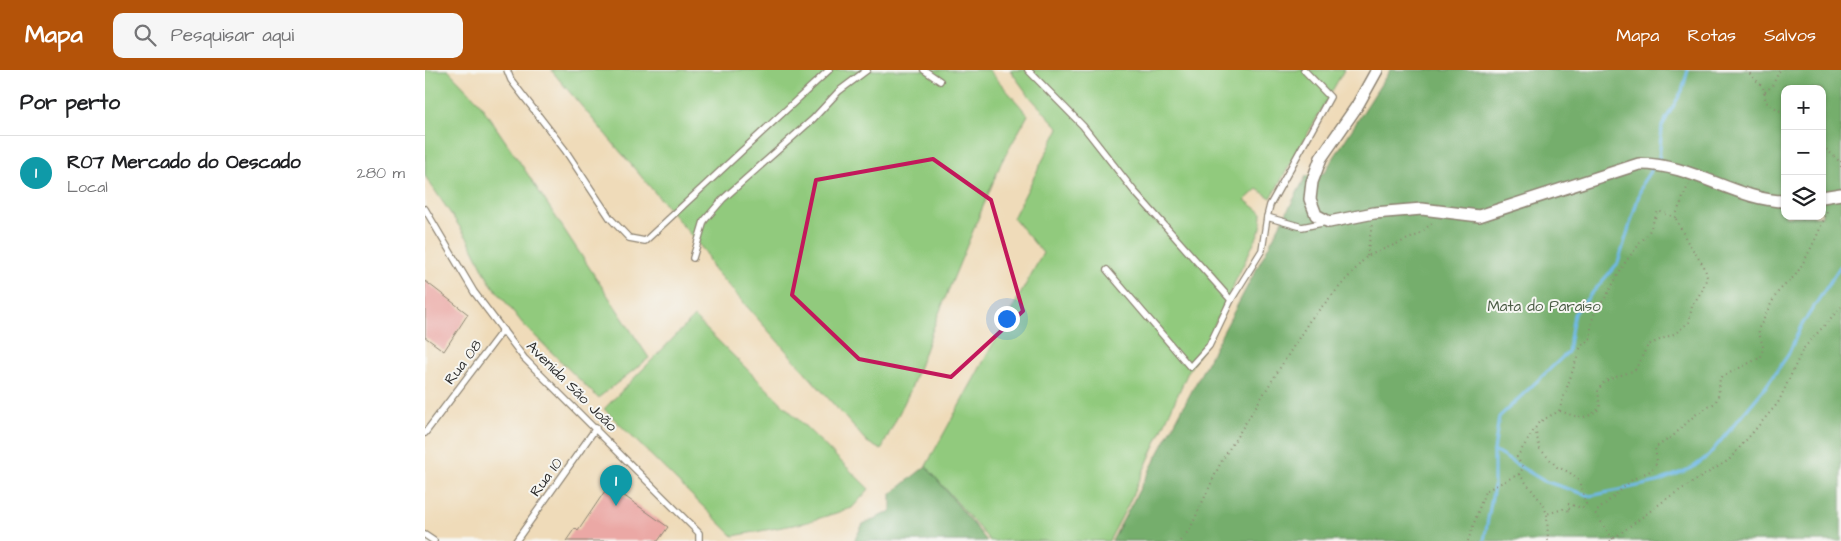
<!DOCTYPE html>
<html lang="pt">
<meta charset="utf-8">
<style>
body{margin:0;font-family:"Architects Daughter",sans-serif;background:#f6f6f6;color:#202124}
.controls{position:absolute;right:15px;top:15px;display:grid;overflow:hidden;border-radius:10px;box-shadow:0 1px 4px #0004}
.controls button{width:45px;height:45px;display:grid;place-items:center;padding:0;border:0;border-bottom:1px solid #e0e0e0;background:#fff;color:#202124;font:25px sans-serif}
.you{position:absolute;left:581px;top:248px;width:18px;height:18px;margin:-12px;border:4px solid #fff;border-radius:50%;background:#1a73e8;box-shadow:0 0 0 8px #1a73e833}
.badge{display:grid;place-items:center;width:32px;height:32px;border-radius:50%;background:#b45309;color:#fff;font-size:16px;font-weight:700}
.pin{position:absolute;translate:-50% -41px;filter:drop-shadow(0 1px 2px #0008)}
.pin::after{content:'';position:absolute;top:26px;width:18px;height:15px;background:inherit;clip-path:polygon(0 0,100% 0,50% 100%)}
.list{margin:0;padding:0;list-style:none}
h2{display:flex;justify-content:space-between;align-items:center;height:65px;margin:0;padding:0 20px;font-size:21px}
h2 small{font-size:16px;font-weight:400;color:#757577}
.list li{display:grid;grid-template-columns:32px 1fr auto;gap:15px;align-items:center;box-sizing:border-box;height:75px;padding:0 20px;border-top:1px solid #e0e0e0}
.list b{display:block;font-size:19px;white-space:nowrap}
.list p{margin:0;font-size:16px;white-space:nowrap;color:#757577}
.list em{font-size:16px;font-style:normal;color:#757577}
.icon{flex:none;width:28px;height:28px;fill:none;stroke:currentColor;stroke-width:2;stroke-linecap:round;stroke-linejoin:round}
.map{position:relative;flex:none;width:1416px;height:471px;overflow:hidden}
header{display:flex;align-items:center;gap:30px;box-sizing:border-box;height:70px;padding:0 25px;background:#b45309;color:#fff}
header strong{font-size:24px}
nav{display:flex;gap:28px;margin-inline-start:auto;font-size:18px}
.search{width:350px;height:45px;background:#f6f6f6;display:flex;align-items:center;gap:12px;box-sizing:border-box;padding:0 18px;border-radius:10px;color:#757577;font-size:19px}
main{display:flex}
aside{flex:1;background:#fff}
.map>svg:first-child{display:block}
.green{fill:#91ca7d;stroke:#5e7a54}
.forest{fill:#74ae6c;stroke:#506c4c;fill-rule:evenodd}
.lines{fill:none;stroke-linecap:round;stroke-linejoin:round}
.stream{stroke:#70b9e8;stroke-width:3}
.building{fill:#eba8a5}
.service-casing{stroke:#8d8372;stroke-width:8}
.minor-casing{stroke:#8d8372;stroke-width:14}
.path{stroke:#8d8372;stroke-width:2;stroke-dasharray:1 4;stroke-linecap:butt}
.service{stroke:#fff;stroke-width:5.5}
.minor{stroke:#fff;stroke-width:11}
.marked{fill:none;stroke:#c2185b;stroke-width:4;stroke-linejoin:round}
.labels{text-anchor:middle;stroke-width:4;stroke-linejoin:round;paint-order:stroke}
.park-label{font-size:15px;fill:#4a5b44;stroke:#f6f6f2}
.street-label{font-size:15px;fill:#2b2b2b;stroke:#f6f6f2}
</style>
<header>
<strong>Mapa</strong>
<div class="search"><svg class="icon" aria-label="search" viewBox="0 0 24 24"><circle cx="10" cy="10" r="6"/><path d="M15 15l6 6"/></svg>Pesquisar aqui</div>
<nav><a>Mapa</a><a>Rotas</a><a>Salvos</a></nav>
</header>
<main>
<aside>
<h2>Por perto<small></small></h2>
<ul class="list">
<li><span class="badge" style="background:#0f9aa8">1</span><div><b>R07 Mercado do Oescado</b><p>Local</p></div><em>280 m</em></li>
</ul>
</aside>
<div class="map">
<svg width="1416" height="471" viewBox="0 0 1416 471">
<rect width="100%" height="100%" fill="#f6f6f2"/>
<filter id="ink" filterUnits="userSpaceOnUse"><feTurbulence type="fractalNoise" baseFrequency=".02" numOctaves="2"/><feDisplacementMap in="SourceGraphic" scale="10" xChannelSelector="R" yChannelSelector="G"/><feConvolveMatrix kernelMatrix="1 2 1 2 8 2 1 2 1" color-interpolation-filters="sRGB"/></filter>
<filter id="wash" filterUnits="userSpaceOnUse"><feTurbulence type="fractalNoise" baseFrequency=".0096" numOctaves="4" result="noise"/><feDisplacementMap in="SourceGraphic" scale="20" xChannelSelector="R" yChannelSelector="G"/><feGaussianBlur stdDeviation="1.12" result="paint"/><feColorMatrix in="noise" values="0 0 0 0 0 0 0 0 0 0 0 0 0 0 0 0 0 1.4 0 .05"/><feComposite in="paint" operator="in"/></filter>
<g filter="url(#wash)">
<rect width="100%" height="100%" fill="#efdbb9"/>
<g class="green">
<path d="M0,0H23L53,31L94,91L224,288L173,328L98,254L64,211L43,169L0,106Z"/>
<path d="M126,0H564L603,45L576,93L512,248L485,321L456,380L442,372L286,196L281,183Z"/>
<path d="M585,0H919L846,128L832,119L820,130L837,143L836,158L782,270L763,302L703,435L684,471H565L501,396L618,183L588,148L634,58L604,26Z"/>
<path d="M269,247L444,419L427,438L379,453L308,466L179,339Z"/>
</g>
<g class="forest">
<path d="M965,0H1416V471H687L881,106L899,103ZM1360,19H1397V146H1360Z"/>
<path d="M501,396L562,471H429L438,454L466,441V424Z"/>
</g>
<g class="lines">
<g class="stream">
<path d="M1231,92L1234,88L1237,56L1257,21L1263,0"/>
<path d="M1069,381L1119,411L1165,426L1232,412L1267,398L1283,386L1339,319L1363,285L1375,258L1416,195"/>
<path d="M1059,471L1069,416V381L1074,347L1143,282L1149,244L1193,193L1218,112L1228,97"/>
</g>
</g>
<g id="blocks">
<g class="building">
<path d="M0,211L43,244L19,281L0,267Z"/>
<path d="M184,415L243,457L233,471H141L150,458L153,461Z"/>
</g>
</g>
</g>
<g filter="url(#ink)">
<use href="#blocks" fill-opacity="0" stroke="#8d8372" stroke-width="1"/>
<g class="lines">
<g class="service-casing">
<g id="service">
<path d="M82,0L86,10L140,80L185,148L204,168L220,171L404,0"/>
<path d="M499,0L515,11"/>
<path d="M603,0L658,56L709,121L806,230"/>
<path d="M0,139L49,222L99,288L274,463V471"/>
<path d="M842,147L845,135L905,27L879,0"/>
<path d="M268,188L279,151L298,129L388,49L414,21L442,0"/>
<path d="M682,200L765,297L784,276L806,230L837,180L842,147L877,157L902,152"/>
<path d="M0,363L78,260"/>
<path d="M0,465L9,471"/>
<path d="M91,471L171,358"/>
</g>
</g>
<g class="minor-casing">
<g id="minor">
<path d="M952,0L932,36L896,88L887,112L885,129L891,145L904,152L949,143L997,139L1054,146L1214,94C1266,93 1313,131 1360,131"/>
<path d="M1397,127L1416,124"/>
</g>
</g>
<g class="path">
<path d="M1321,0L1338,17L1341,32L1360,44"/>
<path d="M1340,22L1347,16L1355,0"/>
<path d="M1397,78H1400L1415,92"/>
<path d="M1416,91V97"/>
<path d="M942,186L947,154"/>
<path d="M1135,341C1153,347 1159,352 1175,338L1173,320L1180,311L1210,300L1223,275L1251,263L1264,252L1267,236L1278,219L1282,207L1280,198L1262,171L1250,147"/>
<path d="M1110,359L1115,379L1132,397L1144,402L1154,411L1161,434L1157,438L1143,434L1145,441L1138,439L1122,444"/>
<path d="M1094,404L1118,434L1122,444L1123,471"/>
<path d="M1188,469L1170,443L1208,409L1227,400L1232,392L1230,378L1248,366L1270,345L1290,333L1293,327L1295,308L1336,287L1338,277L1333,259C1340,249 1344,236 1351,225C1356,217 1366,211 1372,203C1385,182 1395,161 1403,138"/>
<path d="M755,471L765,459L796,392L885,250L942,186L993,165L1008,152"/>
<path d="M1043,471L1060,421L1094,404L1098,398L1092,387L1114,352L1134,341L1156,276L1166,268C1165,255 1168,239 1179,230L1201,191L1224,162L1233,141L1250,147L1264,113"/>
<path d="M1185,471L1244,427L1304,390L1353,333L1378,279L1416,237"/>
</g>
<use href="#service" class="service"/>
<use href="#minor" class="minor"/>
</g>
</g>
<path class="marked" d="M508,89L566,130L598,241L526,307L434,289L367,225L391,110Z"/>
<g class="labels">
<g class="park-label">
<text x="1119" y="241">Mata do Paraíso</text>
</g>
<g class="street-label">
<text transform="translate(38 292) rotate(-53)" y="5">Rua 08</text>
<text transform="translate(147 316) rotate(45)" y="5">Avenida São João</text>
<text transform="translate(121 407) rotate(-54)" y="5">Rua 10</text>
</g>
</g>
</svg>
<div class="controls">
<button>+</button>
<button>−</button>
<button><svg class="icon" aria-label="layers" viewBox="0 0 24 24"><path d="M12 4l9 5-9 5-9-5zM3 14l9 5 9-5"/></svg></button>
</div>
<div class="you"></div>
<div class="pin badge" style="left:191px;top:436px;background:#0f9aa8">1</div>
</div>
</main>
